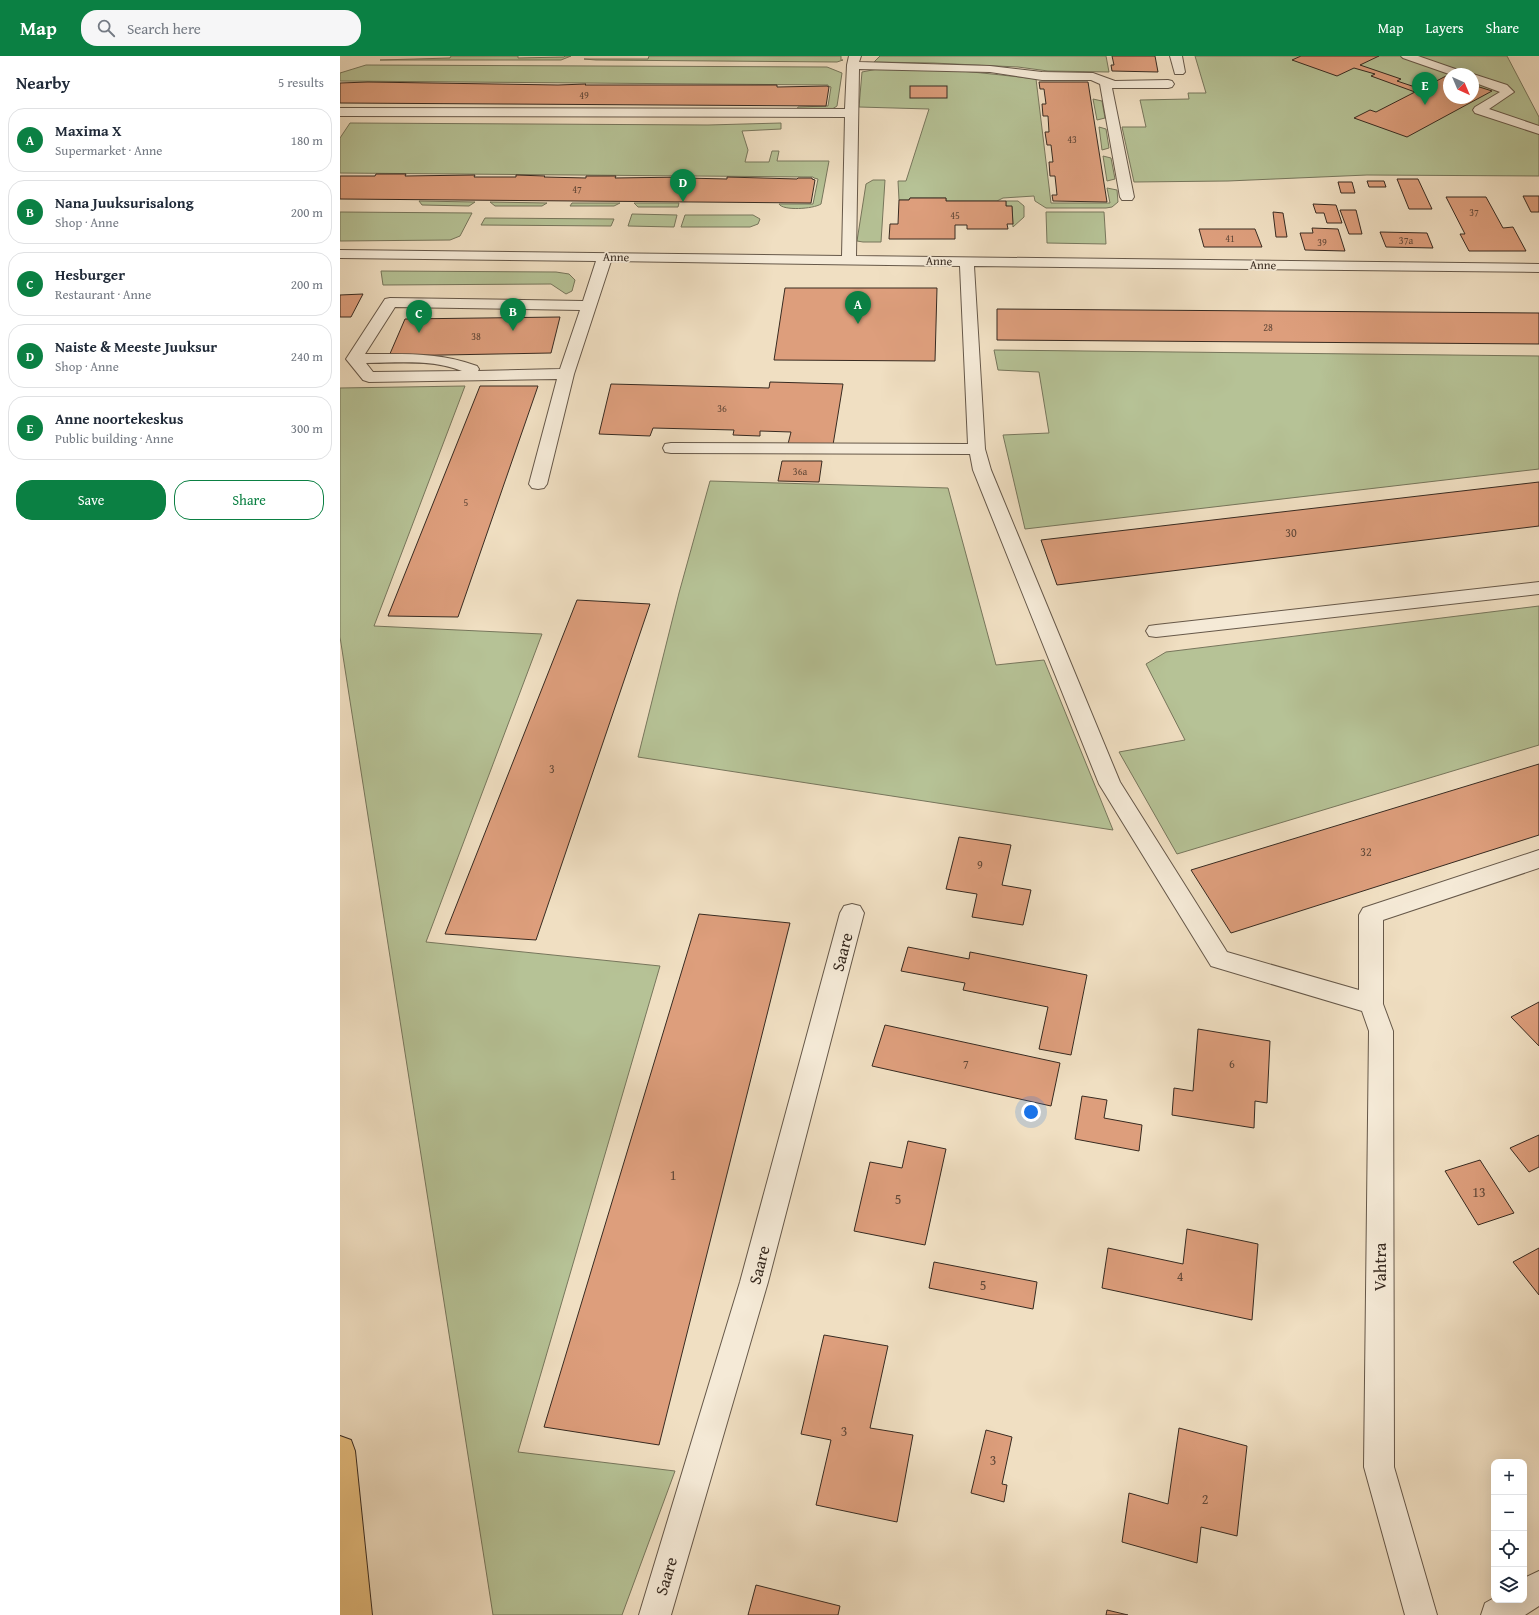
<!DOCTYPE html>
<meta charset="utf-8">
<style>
body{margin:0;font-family:"Gentium Book Plus",serif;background:#f6f6f7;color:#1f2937}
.controls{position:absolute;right:12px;bottom:12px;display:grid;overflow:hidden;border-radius:8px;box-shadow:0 4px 16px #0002}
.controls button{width:36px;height:36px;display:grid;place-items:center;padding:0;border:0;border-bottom:1px solid #e0e1e3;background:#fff;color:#1f2937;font:20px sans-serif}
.compass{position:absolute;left:1103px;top:12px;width:36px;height:36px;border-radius:50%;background:#fff;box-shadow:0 4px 16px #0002;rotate:136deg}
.you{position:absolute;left:691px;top:1056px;width:14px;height:14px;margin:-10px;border:3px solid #fff;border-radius:50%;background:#1a73e8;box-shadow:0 0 0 6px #1a73e833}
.badge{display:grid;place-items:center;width:26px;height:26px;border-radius:50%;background:#0b8043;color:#fff;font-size:13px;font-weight:700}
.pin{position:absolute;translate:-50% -33px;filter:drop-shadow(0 1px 2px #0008)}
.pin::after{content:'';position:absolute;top:21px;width:14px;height:12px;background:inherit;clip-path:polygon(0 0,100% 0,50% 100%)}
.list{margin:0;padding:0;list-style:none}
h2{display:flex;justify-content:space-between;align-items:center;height:52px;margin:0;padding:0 16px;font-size:17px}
h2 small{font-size:13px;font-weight:400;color:#747a83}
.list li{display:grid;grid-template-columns:26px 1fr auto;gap:12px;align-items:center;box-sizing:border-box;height:64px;margin:0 8px 8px;padding:0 8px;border:1px solid #e0e1e3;border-radius:16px}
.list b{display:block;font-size:15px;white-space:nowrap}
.list p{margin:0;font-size:13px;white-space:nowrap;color:#747a83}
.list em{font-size:13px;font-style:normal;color:#747a83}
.actions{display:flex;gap:8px;padding:12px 16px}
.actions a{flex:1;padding:9px 0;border:1px solid #0b8043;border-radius:16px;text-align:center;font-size:14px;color:#0b8043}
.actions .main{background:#0b8043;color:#fff}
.icon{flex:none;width:22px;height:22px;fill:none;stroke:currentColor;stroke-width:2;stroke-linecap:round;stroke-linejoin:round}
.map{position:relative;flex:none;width:1199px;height:1559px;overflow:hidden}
header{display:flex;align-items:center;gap:24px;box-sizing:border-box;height:56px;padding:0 20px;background:#0b8043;color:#fff}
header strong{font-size:19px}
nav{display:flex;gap:22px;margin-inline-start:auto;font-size:14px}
.search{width:280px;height:36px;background:#f6f6f7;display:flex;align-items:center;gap:10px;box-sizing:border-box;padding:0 14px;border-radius:16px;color:#747a83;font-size:15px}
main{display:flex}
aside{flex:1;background:#fff}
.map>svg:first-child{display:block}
.green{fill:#b6c296;stroke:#77765c;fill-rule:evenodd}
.building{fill:#dd9e7c;stroke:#382b21}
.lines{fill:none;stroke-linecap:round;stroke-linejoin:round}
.minor-casing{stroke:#665849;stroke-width:2}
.major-casing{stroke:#382b21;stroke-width:2}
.minor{fill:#f5ead7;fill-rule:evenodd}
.major{fill:#e8c081;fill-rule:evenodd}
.labels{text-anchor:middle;stroke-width:3.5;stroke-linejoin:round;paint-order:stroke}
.far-number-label{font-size:10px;fill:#614838}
.far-street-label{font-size:12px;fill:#382b21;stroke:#f5ead7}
.number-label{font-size:12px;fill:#614838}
.near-number-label{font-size:14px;fill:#614838}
.near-street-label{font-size:17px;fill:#382b21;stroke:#f5ead7}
</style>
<header>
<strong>Map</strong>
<div class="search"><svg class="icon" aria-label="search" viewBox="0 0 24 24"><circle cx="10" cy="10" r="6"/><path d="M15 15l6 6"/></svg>Search here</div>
<nav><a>Map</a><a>Layers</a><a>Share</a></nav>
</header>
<main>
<aside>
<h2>Nearby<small>5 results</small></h2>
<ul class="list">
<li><span class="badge">A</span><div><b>Maxima X</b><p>Supermarket · Anne</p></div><em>180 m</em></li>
<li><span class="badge">B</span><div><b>Nana Juuksurisalong</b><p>Shop · Anne</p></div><em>200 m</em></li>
<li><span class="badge">C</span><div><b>Hesburger</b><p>Restaurant · Anne</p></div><em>200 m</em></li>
<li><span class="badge">D</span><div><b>Naiste &amp; Meeste Juuksur</b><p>Shop · Anne</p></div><em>240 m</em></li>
<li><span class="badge">E</span><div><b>Anne noortekeskus</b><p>Public building · Anne</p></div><em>300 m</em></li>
</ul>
<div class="actions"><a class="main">Save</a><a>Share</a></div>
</aside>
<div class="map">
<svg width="1199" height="1559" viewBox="0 0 1199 1559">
<rect width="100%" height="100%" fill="#f0dfc2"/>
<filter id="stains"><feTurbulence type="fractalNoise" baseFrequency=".005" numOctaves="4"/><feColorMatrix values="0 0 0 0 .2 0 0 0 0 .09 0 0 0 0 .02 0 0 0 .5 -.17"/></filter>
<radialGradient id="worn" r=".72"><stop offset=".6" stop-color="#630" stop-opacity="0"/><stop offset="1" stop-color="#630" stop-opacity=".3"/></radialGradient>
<g class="green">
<path d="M111,0H178V2L224,1L225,0H231L221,4H40L110,2Z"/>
<path d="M309,0H501V4H503L497,6L256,4L244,3H308Z"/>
<path d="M540,0H766L769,16L708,15L678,11L593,7L534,6Z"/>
<path d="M855,0H1167L1199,61V120L1027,119L888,125L794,126L782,71H806L800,44L849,43L848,37H866ZM1109,18H1133V42H1109Z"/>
<path d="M26,9L487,11L502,17L497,50C488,58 468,54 457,53L458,51L488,50L491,31L488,30V29L0,25V17Z"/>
<path d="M548,11C598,12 646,17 696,23L711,147H770L767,132L777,134L778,146L772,151L766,152H706L695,145L694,140L663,142L657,145H606V142H570L569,144H559L558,125H566L589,53L519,51L522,16Z"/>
<path d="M753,43L762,45L765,62L757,64Z"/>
<path d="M10,67L368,69L441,67V73L402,75L408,94L405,106H429L432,95H439L437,105H489L481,148C473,153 443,155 439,148H473L478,123L474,122L473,121L0,117V82Z"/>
<path d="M759,71L766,73L769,92L762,94Z"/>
<path d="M763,100L771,102L775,123L767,125Z"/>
<path d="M533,124H545L541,186H523L517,185L526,128Z"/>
<path d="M79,145L135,146L129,150L82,149Z"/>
<path d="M666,145H678L684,150V161L673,171L672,151L666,150Z"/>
<path d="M150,146L207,147L202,150H155Z"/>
<path d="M232,147H280L274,150H230Z"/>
<path d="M294,147H339L338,151H298Z"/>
<path d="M0,156L132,157L120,180L110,184L0,185Z"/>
<path d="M706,156H764L766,188L707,187Z"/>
<path d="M292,158L337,159L334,171L288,170Z"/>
<path d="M345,159H413L420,163L418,168L410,171H341Z"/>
<path d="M145,162L274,163L271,170L141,169Z"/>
<path d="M41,215L216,216L229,218L235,224L232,235L226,238L211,228L43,229Z"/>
<path d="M654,294L1199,300V413L685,473L663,379L709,377L699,316L658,314Z"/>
<path d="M125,330L34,570L202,578L86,886L320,910L178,1396L335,1415L282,1559H153L0,581V332Z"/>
<path d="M370,425L608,432L656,609L704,604L773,774L298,701L339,537Z"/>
<path d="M1199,550V689L837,798L779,696L845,684L806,608L826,596Z"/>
</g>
<g class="building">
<path d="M772,0H815L818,16L772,15L771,9H774Z"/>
<path d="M961,0H1039L1020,9L1061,23L1057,25L1081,33L1106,20L1109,21V42H1133V29L1152,35L1067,81L1014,62L1030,54L1036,56L1075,36L1031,20L1035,18L1014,12L997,20L952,4Z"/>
<path d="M28,26L218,29L246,28L245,29H437V31L487,30L489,31L486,50L0,47V27Z"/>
<path d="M699,26H748L767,146L713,145L712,139H717L715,120H710L709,106H713L711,89H707L705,76H709L708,60H703L702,48H706L704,33H700Z"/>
<rect x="570" y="30" width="37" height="12"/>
<path d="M36,118H66L65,120L135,119L134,121H176V119L205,120L204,121L246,122V120H276L275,122L346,121L345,122L387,123V121L457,123L458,122H472V123L475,124L471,147L0,143V120H35Z"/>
<path d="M1057,123H1078L1092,153H1069Z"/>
<path d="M1027,125H1044L1046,131H1029Z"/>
<path d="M998,126H1012L1015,137H1001Z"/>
<path d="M1183,140H1199V156H1191Z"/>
<path d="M1106,141H1146L1163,172L1173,171L1186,195H1129L1120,178H1125Z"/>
<path d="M570,142H606V145H666V150H672L673,168H667L668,173H627V169H615V183H549L550,168H558L559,144H569Z"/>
<path d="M973,148L996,149L1002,167H987L984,157H976Z"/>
<path d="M1000,154H1016L1022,178H1009Z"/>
<path d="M933,156L943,157L947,181H936Z"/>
<path d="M972,172L998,173L1005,195L965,194L960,177H973Z"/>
<path d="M859,173H915L922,191H864Z"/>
<path d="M1040,176L1087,177L1093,192L1046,191Z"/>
<path d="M445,232H597L595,305L434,304Z"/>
<path d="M23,238L11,261H0V239Z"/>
<path d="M657,253L1199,257V288L657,284Z"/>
<path d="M220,261L211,297L49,300L65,263Z"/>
<path d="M430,326L503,328L493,389L448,388L451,376L420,375V380L393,379L394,374L313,372L310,380L259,378L271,328L429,332Z"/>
<path d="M140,330H198L118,561L48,560Z"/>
<path d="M442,405H482L479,426L438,425Z"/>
<path d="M1199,426V470L717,529L701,484Z"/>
<path d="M237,544L310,548L196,884L105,878Z"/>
<path d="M1199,708V779L891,877L851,814Z"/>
<path d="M619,781L671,789L662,829L691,834L683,869L632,861L637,838L606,833Z"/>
<path d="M359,858L450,867L319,1389L204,1371Z"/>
<path d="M568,891L629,903L630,896L747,919L731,999L699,993L708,951L623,934L625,927L561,915Z"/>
<path d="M1199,946V990L1171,961Z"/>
<path d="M545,969L720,1007L711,1050L532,1010Z"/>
<path d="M858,973L930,985L927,1047L915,1045L914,1072L832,1059L834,1032L853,1035Z"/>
<path d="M742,1040L767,1044L764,1062L802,1069L799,1095L735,1083Z"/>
<path d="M1199,1079V1111L1189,1116L1170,1092Z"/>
<path d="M568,1085L606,1093L585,1189L514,1175L530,1106L562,1112Z"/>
<path d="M1140,1104L1174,1157L1138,1169L1105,1115Z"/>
<path d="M847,1173L918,1188L912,1264L762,1232L768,1192L843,1208Z"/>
<path d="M1199,1192V1239L1173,1206Z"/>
<path d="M594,1206L697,1226L693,1253L589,1232Z"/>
<path d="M484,1279L548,1290L530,1372L573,1379L557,1466L476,1449L491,1384L461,1378Z"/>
<path d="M839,1372L907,1390L897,1480L861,1471L857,1507L782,1486L789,1437L828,1448Z"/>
<path d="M646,1374L672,1381L662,1428L667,1429L664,1446L631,1437Z"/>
<path d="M416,1529L500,1550L498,1559H408Z"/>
<path d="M767,1554L788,1559H766Z"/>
</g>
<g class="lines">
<g class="minor-casing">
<g id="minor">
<path d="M509,0H521L519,6L650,10L702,16L753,17L775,25L828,24L832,25L834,28L832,31L828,32H772L794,141L792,144H782L780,141L760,28L751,24H702L650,16L519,13L516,200L1199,208V216L634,210L645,393L651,414L780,726L887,896L1019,934V859L1023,852L1199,794V812L1043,864V948L1053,975L1054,1411L1097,1559H1065L1024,1411L1029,975L1022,955L871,910L759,728L633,414L630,398L331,397L325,396L323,392L325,388L331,387L628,388L620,210L271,205L234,318L207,428L204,432L198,433L192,432L189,428L217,323L29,326L23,324L6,303L45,243L50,242L243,245L256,205L0,202V194L502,200L505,61L0,60V52L505,53L507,9ZM55,251L240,254L220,313L138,315L139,313L137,310C100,296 64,298 25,298ZM26,307C58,307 91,303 122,315L33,316Z"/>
<path d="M830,0H842L845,16L843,18H835Z"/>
<path d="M1061,0H1078L1124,16L1126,18H1109L1063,2Z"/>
<path d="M1133,18L1167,29L1174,36L1149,53L1199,70V78L1135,57L1133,54L1135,51L1160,36L1133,26Z"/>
<path d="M1199,526V538L816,581L809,580L806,575L809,570L816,569Z"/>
<path d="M512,848L520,850L524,857L428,1226L331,1559H299L400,1226L500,857L504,850Z"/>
<path d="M1199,1515V1550L1185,1559H1141L1145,1547L1154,1542V1544H1184V1522Z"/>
</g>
</g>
<g class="major-casing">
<path id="major" d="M0,1380L11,1384L15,1395L32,1559H0Z"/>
</g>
<use href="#minor" class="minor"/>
<use href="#major" class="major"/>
</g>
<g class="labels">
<g class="far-number-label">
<text x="244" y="43">49</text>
<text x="732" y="87">43</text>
<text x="237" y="137">47</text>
<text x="1134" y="160">37</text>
<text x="615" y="163">45</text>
<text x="890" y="186">41</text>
<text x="1066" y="188">37a</text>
<text x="982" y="190">39</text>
<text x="928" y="275">28</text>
<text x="136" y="284">38</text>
<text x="382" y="356">36</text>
<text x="460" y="419">36a</text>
<text x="126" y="450">5</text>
</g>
<g class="far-street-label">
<text transform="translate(276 201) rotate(1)" y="4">Anne</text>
<text transform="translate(599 205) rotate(1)" y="4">Anne</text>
<text transform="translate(923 209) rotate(1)" y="4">Anne</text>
</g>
<g class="number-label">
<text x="951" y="481">30</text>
<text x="212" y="717">3</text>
<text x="1026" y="800">32</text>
<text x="640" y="813">9</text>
<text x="892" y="1012">6</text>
<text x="626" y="1013">7</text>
</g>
<g class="near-number-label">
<text x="333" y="1124">1</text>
<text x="1139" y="1141">13</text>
<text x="558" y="1148">5</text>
<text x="840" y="1225">4</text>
<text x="643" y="1234">5</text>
<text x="504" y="1380">3</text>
<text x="653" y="1409">3</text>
<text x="865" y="1448">2</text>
</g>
<g class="near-street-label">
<text transform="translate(502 896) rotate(-75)" y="6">Saare</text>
<text transform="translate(419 1209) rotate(-75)" y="6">Saare</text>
<text transform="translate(1040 1211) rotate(-90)" y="6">Vahtra</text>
<text transform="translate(326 1520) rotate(-73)" y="6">Saare</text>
</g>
</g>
<rect width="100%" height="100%" filter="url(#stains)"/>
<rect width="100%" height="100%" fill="url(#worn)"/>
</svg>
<div class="controls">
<button>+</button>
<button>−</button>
<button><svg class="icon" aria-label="locate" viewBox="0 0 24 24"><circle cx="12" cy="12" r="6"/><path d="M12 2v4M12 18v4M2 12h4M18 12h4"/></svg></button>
<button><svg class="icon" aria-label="layers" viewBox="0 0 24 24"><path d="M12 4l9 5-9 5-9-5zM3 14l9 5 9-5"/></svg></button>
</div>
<svg class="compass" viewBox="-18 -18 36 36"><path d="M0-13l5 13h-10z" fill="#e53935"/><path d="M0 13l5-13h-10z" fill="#747a83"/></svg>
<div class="you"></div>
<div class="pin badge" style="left:518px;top:268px">A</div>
<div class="pin badge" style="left:173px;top:275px">B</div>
<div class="pin badge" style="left:79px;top:277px">C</div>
<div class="pin badge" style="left:343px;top:146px">D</div>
<div class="pin badge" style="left:1085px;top:49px">E</div>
</div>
</main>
